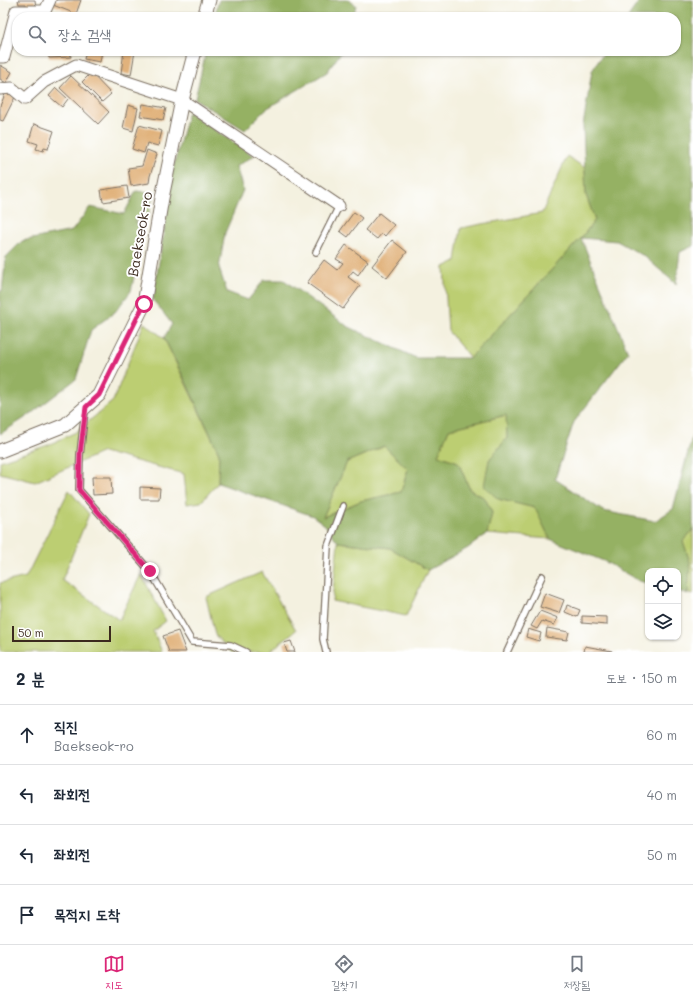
<!DOCTYPE html>
<html lang="ko">
<meta charset="utf-8">
<style>
body{margin:0;font-family:Mali,"Poor Story",sans-serif;background:#f6f6f7;color:#1f2937}
.controls{position:absolute;right:12px;bottom:12px;display:grid;overflow:hidden;border-radius:8px;box-shadow:0 1px 3px #0004}
.controls button{width:36px;height:36px;display:grid;place-items:center;padding:0;border:0;border-bottom:1px solid #e0e1e3;background:#fff;color:#1f2937;font:20px sans-serif}
.scale{position:absolute;left:12px;bottom:10px;width:99px;box-sizing:border-box;padding-left:4px;border:2px solid #3b2a1e;border-top:0;font-size:11px;line-height:14px;white-space:nowrap;color:#3b2a1e;-webkit-text-stroke:3px #fff;paint-order:stroke}
.stop{position:absolute;width:12px;height:12px;margin:-9px;border:3px solid #db2777;border-radius:50%;background:#fff}
.stop.end{background:#db2777;border-color:#fff;box-shadow:0 1px 4px #0008}
.list{margin:0;padding:0;list-style:none}
h2{display:flex;justify-content:space-between;align-items:center;height:52px;margin:0;padding:0 16px;font-size:17px}
h2 small{font-size:13px;font-weight:400;color:#747a83}
.list li{display:grid;grid-template-columns:26px 1fr auto;gap:12px;align-items:center;box-sizing:border-box;height:60px;padding:0 16px;border-top:1px solid #e0e1e3}
.list b{display:block;font-size:15px;white-space:nowrap}
.list p{margin:0;font-size:13px;white-space:nowrap;color:#747a83}
.list em{font-size:13px;font-style:normal;color:#747a83}
.icon{flex:none;width:22px;height:22px;fill:none;stroke:currentColor;stroke-width:2;stroke-linecap:round;stroke-linejoin:round}
.map{position:relative;flex:none;width:693px;height:652px;overflow:hidden}
.search{position:absolute;background:#fff;box-shadow:0 1px 3px #0004;left:12px;right:12px;top:12px;height:44px;display:flex;align-items:center;gap:10px;box-sizing:border-box;padding:0 14px;border-radius:16px;color:#747a83;font-size:15px}
.sheet{height:292px;background:#fff}
nav{display:flex;justify-content:space-around;align-items:center;box-sizing:border-box;height:56px;border-top:1px solid #e0e1e3;background:#fff;font-size:11px;color:#747a83}
nav a{display:grid;justify-items:center;gap:2px}
nav .on{color:#db2777}
.map>svg:first-child{display:block}
.green{fill:#bcce72;stroke:#7c7c48}
.forest{fill:#95b164;stroke:#686e41;fill-rule:evenodd}
.building{fill:#e1b27c}
.lines{fill:none;stroke-linecap:round;stroke-linejoin:round}
.service-casing{stroke:#7c7062;stroke-width:8}
.minor-casing{stroke:#7c7062;stroke-width:13}
.tertiary-casing{stroke:#7c7062;stroke-width:15}
.service{stroke:#fff;stroke-width:5.5}
.minor{stroke:#fff;stroke-width:11}
.tertiary{stroke:#fff;stroke-width:13}
.route{stroke:#db2777;stroke-width:5}
.labels{text-anchor:middle;stroke-width:4;stroke-linejoin:round;paint-order:stroke}
.street-label{font-size:14px;fill:#3b2a1e;stroke:#fff}
</style>
<div class="map">
<svg width="693" height="652" viewBox="0 0 693 652">
<rect width="100%" height="100%" fill="#fff"/>
<filter id="ink" filterUnits="userSpaceOnUse"><feTurbulence type="fractalNoise" baseFrequency=".025" numOctaves="2"/><feDisplacementMap in="SourceGraphic" scale="8" xChannelSelector="R" yChannelSelector="G"/><feConvolveMatrix kernelMatrix="1 2 1 2 8 2 1 2 1" color-interpolation-filters="sRGB"/></filter>
<filter id="wash" filterUnits="userSpaceOnUse"><feTurbulence type="fractalNoise" baseFrequency=".012" numOctaves="4" result="noise"/><feDisplacementMap in="SourceGraphic" scale="16" xChannelSelector="R" yChannelSelector="G"/><feGaussianBlur stdDeviation="0.9" result="paint"/><feColorMatrix in="noise" values="0 0 0 0 0 0 0 0 0 0 0 0 0 0 0 0 0 1.4 0 .05"/><feComposite in="paint" operator="in"/></filter>
<g filter="url(#wash)">
<rect width="100%" height="100%" fill="#f4f1e0"/>
<g class="green">
<path d="M567,156L585,168L586,195L595,220L581,238L470,358L448,331L444,267L456,261L461,228L542,213Z"/>
<path d="M144,323L164,338L219,453L218,483L201,502L187,504L184,474L103,452L35,482L0,473V461L48,445L76,432L113,401Z"/>
<path d="M507,415V438L489,460L498,499L535,508L550,539L487,534L492,513L485,498L470,490L458,462L438,455L449,429Z"/>
<path d="M385,446L408,469L401,492L361,501L323,517L347,462Z"/>
<path d="M69,490L89,514L62,580L119,620L141,574L166,621L153,631L162,652H0V583L26,577Z"/>
<path d="M693,530V595L688,594L690,562L683,541Z"/>
<path d="M338,542L390,548L428,570L406,616L332,601Z"/>
<path d="M262,572L296,630L269,652H231L215,635L206,597Z"/>
</g>
<g class="forest">
<path d="M219,0H348L356,5L353,17H214Z"/>
<path d="M640,0H693V246L680,252L676,284L644,256L617,241L581,238L628,352L574,422L555,479L603,511L655,521L673,509L693,433V530L683,541L690,562L688,594L678,591V571H648V583L639,581L606,562L550,539L535,508L498,499L484,486L489,460L507,438L506,415L449,429L438,455L458,462L470,490L485,498L492,513L487,534L468,548L428,570L390,548L338,542L325,525L313,516L218,483L219,453L185,380L164,338L172,324L153,300L167,212L171,176L188,112L254,156L236,166L243,190L225,233L219,268L227,292L248,300L264,280H284L347,326L416,358H470L581,238L595,220L586,195L583,126L592,71L605,51H676V17H628ZM384,446L408,469L401,492L361,501L323,517L347,462Z"/>
<path d="M206,51H342L327,72L266,109L245,130L195,99Z"/>
<path d="M136,191L154,193L148,216L135,220L143,235L131,291L115,312L91,330L76,379L28,416L0,434V291H2L6,257L22,241L72,231L90,207L124,214Z"/>
</g>
<g id="blocks">
<g class="building">
<path d="M18,0H35L36,8L26,9V4H19Z"/>
<path d="M54,0H81L76,14L53,5Z"/>
<path d="M48,51H70L71,57L49,58Z"/>
<path d="M86,51H102L100,62L84,59Z"/>
<path d="M124,51H135L131,75L121,73Z"/>
<path d="M0,65L12,72L6,83L0,79Z"/>
<path d="M91,73L111,94L102,102L82,82Z"/>
<path d="M71,76L109,112L98,124L60,88Z"/>
<path d="M56,88L68,99L62,107L49,96Z"/>
<path d="M6,92L15,97L3,121L0,120V106Z"/>
<path d="M143,104L166,108L163,120L140,116Z"/>
<path d="M128,105L138,108L133,131L123,128Z"/>
<path d="M34,124L54,131L48,149L44,148L43,151L36,149L38,144L29,141Z"/>
<path d="M139,125L162,131L158,146L147,143L144,153L132,149Z"/>
<path d="M147,150L157,154L150,176L149,183L131,186L128,168L142,166Z"/>
<path d="M127,186L129,198L103,202L101,190Z"/>
<path d="M354,212L362,218L348,237L340,231Z"/>
<path d="M379,213L394,225L385,236L382,233L377,239L365,230Z"/>
<path d="M392,240L407,252L387,278L372,266Z"/>
<path d="M346,245L368,261L358,275L353,271L348,277L360,286L343,309L307,283L324,260L337,270L343,263L336,259Z"/>
<path d="M92,477H111L112,494L93,495Z"/>
<path d="M140,487L160,488L159,499H140Z"/>
<path d="M545,593L564,600L559,613L540,607Z"/>
<path d="M567,605L580,610L577,617L565,612Z"/>
<path d="M540,611L558,618L554,625L542,621L537,629L531,626Z"/>
<path d="M582,616L607,617V625L582,623Z"/>
<path d="M547,628L569,632L567,640L546,637Z"/>
<path d="M528,629L541,633L539,641L526,637Z"/>
<path d="M178,631L186,652H169L163,636Z"/>
<path d="M291,641L295,652H287L284,643Z"/>
<path d="M585,646L612,651V652H584Z"/>
</g>
</g>
</g>
<g filter="url(#ink)">
<use href="#blocks" fill-opacity="0" stroke="#7c7062" stroke-width="1"/>
<g class="lines">
<g class="service-casing">
<g id="service">
<path d="M316,252L339,206"/>
<path d="M85,410L80,455L79,490L150,571L192,642L231,645L246,652"/>
<path d="M326,652L323,639L328,546L343,506"/>
<path d="M507,652L542,576"/>
</g>
</g>
<g class="minor-casing">
<g id="minor">
<path d="M0,57H4L16,11H45L50,0"/>
<path d="M0,89L12,88L25,99L44,82L76,65L182,100L339,206"/>
</g>
</g>
<g class="tertiary-casing">
<g id="tertiary">
<path d="M204,17L209,0"/>
<path d="M0,451L65,425L99,395L144,304L162,198L182,100L195,51"/>
</g>
</g>
<use href="#service" class="service"/>
<use href="#minor" class="minor"/>
<use href="#tertiary" class="tertiary"/>
</g>
</g>
<g class="lines" filter="url(#ink)">
<path class="route" d="M144,304L99,395L86,407L80,454L79,490L150,571"/>
</g>
<g class="labels">
<g class="street-label">
<text transform="translate(140 234) rotate(-80)" y="5">Baekseok-ro</text>
</g>
</g>
</svg>
<div class="controls">
<button><svg class="icon" aria-label="locate" viewBox="0 0 24 24"><circle cx="12" cy="12" r="6"/><path d="M12 2v4M12 18v4M2 12h4M18 12h4"/></svg></button>
<button><svg class="icon" aria-label="layers" viewBox="0 0 24 24"><path d="M12 4l9 5-9 5-9-5zM3 14l9 5 9-5"/></svg></button>
</div>
<div class="scale">50 m</div>
<div class="stop" style="left:144px;top:304px"></div>
<div class="stop end" style="left:150px;top:571px"></div>
<div class="search"><svg class="icon" aria-label="search" viewBox="0 0 24 24"><circle cx="10" cy="10" r="6"/><path d="M15 15l6 6"/></svg>장소 검색</div>
</div>
<section class="sheet">
<h2>2 분<small>도보 · 150 m</small></h2>
<ul class="list">
<li><svg class="icon" aria-label="ahead" viewBox="0 0 24 24"><path d="M12 20V5M6 11l6-6 6 6"/></svg><div><b>직진</b><p>Baekseok-ro</p></div><em>60 m</em></li>
<li><svg class="icon" aria-label="left" viewBox="0 0 24 24"><path d="M17 20v-9H6M10 6l-5 5 5 5"/></svg><div><b>좌회전</b></div><em>40 m</em></li>
<li><svg class="icon" aria-label="left" viewBox="0 0 24 24"><path d="M17 20v-9H6M10 6l-5 5 5 5"/></svg><div><b>좌회전</b></div><em>50 m</em></li>
<li><svg class="icon" aria-label="arrive" viewBox="0 0 24 24"><path d="M6 21V4h12l-3 4 3 4H6"/></svg><div><b>목적지 도착</b></div></li>
</ul>
</section>
<nav>
<a class="on"><svg class="icon" aria-label="map" viewBox="0 0 24 24"><path d="M3 6l6-2 6 2 6-2v14l-6 2-6-2-6 2zM9 4v14M15 6v14"/></svg>지도</a>
<a><svg class="icon" aria-label="directions" viewBox="0 0 24 24"><path d="M12 3l9 9-9 9-9-9zM9 14v-3h6M13 9l2 2-2 2"/></svg>길찾기</a>
<a><svg class="icon" aria-label="saved" viewBox="0 0 24 24"><path d="M7 4h10v16l-5-4-5 4z"/></svg>저장됨</a>
</nav>
